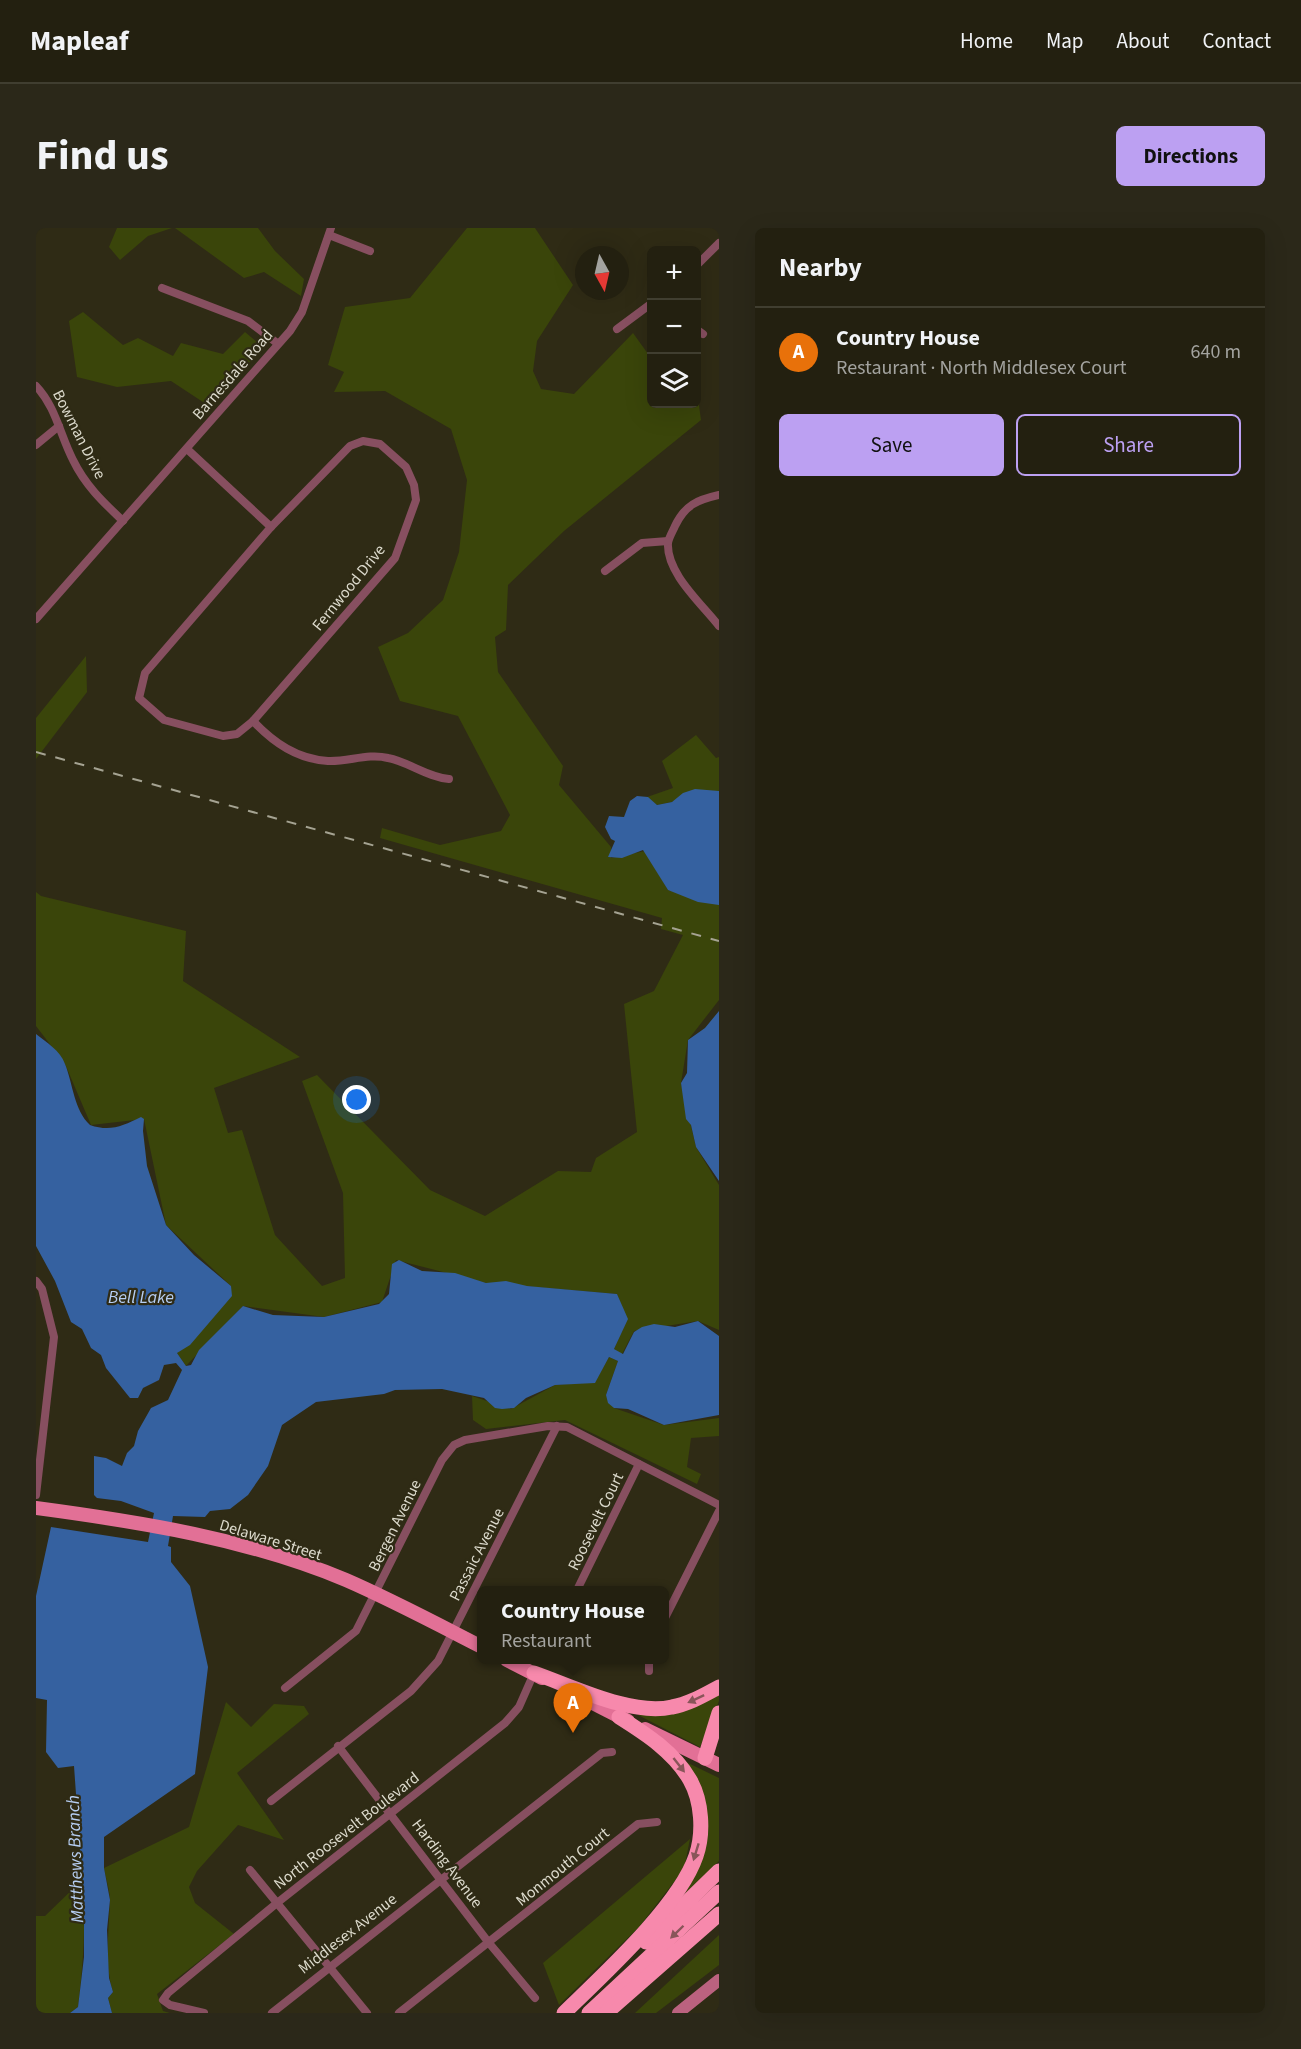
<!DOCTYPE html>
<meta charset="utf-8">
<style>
body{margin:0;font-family:"Source Sans 3",sans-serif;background:#2b2819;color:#f1f3f6}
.controls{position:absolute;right:18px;top:18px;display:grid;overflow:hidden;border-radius:9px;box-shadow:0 6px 24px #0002}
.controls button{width:54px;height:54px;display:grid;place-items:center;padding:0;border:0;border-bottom:2px solid #403e30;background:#232010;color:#f1f3f6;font:30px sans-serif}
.compass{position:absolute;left:539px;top:18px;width:54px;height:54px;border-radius:50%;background:#232010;box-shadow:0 6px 24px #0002;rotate:172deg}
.you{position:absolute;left:321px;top:872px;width:21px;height:21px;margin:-15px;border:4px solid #fff;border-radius:50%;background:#1a73e8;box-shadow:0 0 0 9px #1a73e833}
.badge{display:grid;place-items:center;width:39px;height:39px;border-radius:50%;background:#bca0f2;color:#fff;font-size:20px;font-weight:700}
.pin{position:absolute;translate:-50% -50px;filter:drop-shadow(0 2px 3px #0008)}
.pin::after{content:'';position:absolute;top:32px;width:21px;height:18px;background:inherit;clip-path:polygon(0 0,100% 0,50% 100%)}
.popup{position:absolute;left:441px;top:1358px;width:192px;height:78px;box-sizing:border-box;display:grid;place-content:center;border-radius:9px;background:#232010;filter:drop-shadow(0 2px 4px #0005);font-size:20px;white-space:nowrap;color:#a3a39f}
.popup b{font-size:22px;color:#f1f3f6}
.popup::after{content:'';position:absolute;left:50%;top:100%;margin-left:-12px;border:12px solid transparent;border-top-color:#232010}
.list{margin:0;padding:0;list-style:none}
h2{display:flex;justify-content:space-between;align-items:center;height:78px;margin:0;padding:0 24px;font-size:26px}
h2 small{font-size:20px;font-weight:400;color:#a3a39f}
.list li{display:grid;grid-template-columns:39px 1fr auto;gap:18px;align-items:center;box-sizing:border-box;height:90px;padding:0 24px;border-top:2px solid #403e30}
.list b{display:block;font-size:22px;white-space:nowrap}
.list p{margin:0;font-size:20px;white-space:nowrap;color:#a3a39f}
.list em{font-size:20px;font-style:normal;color:#a3a39f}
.actions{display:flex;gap:12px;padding:18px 24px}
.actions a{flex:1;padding:14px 0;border:2px solid #bca0f2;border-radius:9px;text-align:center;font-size:21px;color:#bca0f2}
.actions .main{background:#bca0f2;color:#111}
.icon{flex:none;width:33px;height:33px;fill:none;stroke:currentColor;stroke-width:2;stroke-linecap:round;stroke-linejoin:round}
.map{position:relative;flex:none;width:683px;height:1785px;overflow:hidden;border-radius:9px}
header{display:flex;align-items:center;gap:36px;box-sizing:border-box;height:84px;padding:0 30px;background:#232010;border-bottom:2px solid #403e30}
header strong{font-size:28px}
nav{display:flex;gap:33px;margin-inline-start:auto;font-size:21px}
.intro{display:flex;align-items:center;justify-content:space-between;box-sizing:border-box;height:144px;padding:0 36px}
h1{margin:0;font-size:42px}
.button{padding:15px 27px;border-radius:9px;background:#bca0f2;color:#111;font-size:21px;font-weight:700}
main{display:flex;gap:36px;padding:0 36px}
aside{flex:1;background:#232010;border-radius:9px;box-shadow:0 6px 24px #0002}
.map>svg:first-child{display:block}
.green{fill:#3a450a}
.water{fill:#3561a0}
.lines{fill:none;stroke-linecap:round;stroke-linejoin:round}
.street{stroke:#874f60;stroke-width:8}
.secondary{stroke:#bb627f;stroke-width:12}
.primary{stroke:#e27096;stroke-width:14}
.highway{stroke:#f789ac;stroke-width:15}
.rail{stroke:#a5a392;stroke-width:2;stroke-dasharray:10 10;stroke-linecap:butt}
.oneway{fill:#895559}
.labels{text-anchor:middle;stroke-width:4.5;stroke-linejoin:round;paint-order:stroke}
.street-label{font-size:16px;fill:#dcdacc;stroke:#2f2b15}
.water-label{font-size:18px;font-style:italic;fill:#b6cef2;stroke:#2f2b15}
</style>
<header>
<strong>Mapleaf</strong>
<nav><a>Home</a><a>Map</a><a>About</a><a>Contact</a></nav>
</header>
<div class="intro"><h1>Find us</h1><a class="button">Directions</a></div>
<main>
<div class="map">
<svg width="683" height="1785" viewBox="0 0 683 1785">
<rect width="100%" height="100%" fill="#2f2b15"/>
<g class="green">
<path d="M81,0H136L112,8L84,32L73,19Z"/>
<path d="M139,0H222L239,23L268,51L265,68L228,44L208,50Z"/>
<path d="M431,0H499L537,57L501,113L497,143L505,161L538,166L597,105L615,130L616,176H660L661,163L665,192L528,303L472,357L470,402L459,409L462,444L527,538L523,557L575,619V630L609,623L632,662L683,673V772L652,812L645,855L660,919L683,957V1102L662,1093L598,1103L586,1126L578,1121L591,1092L581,1066L450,1055L360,1032L346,1074L288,1089L207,1078L150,1138L141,1125L195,1058L130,997L108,891L55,897L29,836L0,798V664L5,668L150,703L147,753L264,829L178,860L192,905L206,902L239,1007L286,1058L309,1050L307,965L266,853L281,847L394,962L449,988L522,943L555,944L560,930L601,904L588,776L618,763L647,707L625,701L626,690L344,610L346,600L404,617L465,603L474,587L422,488L364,473L342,419L372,405L407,372L423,324L431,252L415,201L349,163L298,164L308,144L292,137L309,79L374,70Z"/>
<path d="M47,84L87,117L102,110L137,128L145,115L187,126L209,104L227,119L176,180L135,153L81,159L41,149L33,93Z"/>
<path d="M50,428L51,464L0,531V490Z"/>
<path d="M660,507L680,530L683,529V564L621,577L611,569L637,560L626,533Z"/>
<path d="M573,1129L582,1133L570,1167L578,1180L628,1197L683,1190V1208L655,1210L651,1239L665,1246L661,1256L529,1192L450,1201L437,1192L436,1168L475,1181L519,1157L559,1154Z"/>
<path d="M683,1466V1473L664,1519L602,1487Z"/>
<path d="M190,1474L215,1499L238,1476L268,1478L273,1486L201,1545L248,1612L202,1597L161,1643L153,1659L159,1675L198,1706L121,1766L127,1783L134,1785H76L72,1770L77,1764C68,1735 73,1703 74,1673C74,1663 70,1651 68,1640L153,1599Z"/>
<path d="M650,1534L683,1550V1633L649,1666L666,1632L668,1578Z"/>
<path d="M654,1611L648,1641L603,1699L523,1777L507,1735Z"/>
<path d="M45,1653C51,1695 47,1737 42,1779L34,1785H0V1688H9Z"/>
<path d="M683,1707V1737L620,1785H599Z"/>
</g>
<g class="water">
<path d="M659,561L683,563V677L662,674L632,662L607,622L586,630L572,629L579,613L575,611L569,599L573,588L588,589L594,573L601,568L612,569L621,577L636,574L647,565Z"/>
<path d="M683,783V953L660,919L655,897L650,891L645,855L651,845L652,812L669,800Z"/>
<path d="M0,806C11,815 24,822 29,836C37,856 38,882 54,897C74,904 87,898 105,889L108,891L107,903L111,938L130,997L158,1027L195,1058L196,1068L154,1117L141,1125L150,1138L155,1137L163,1122L207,1078L237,1087L288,1089L343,1076L353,1066L356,1036L363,1032L386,1043L419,1045L450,1055L470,1053L491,1058L581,1066L592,1091L578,1121L587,1126L598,1104L606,1099L618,1096L639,1099L662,1093L683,1108V1187L628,1197L592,1181L578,1180L572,1175L570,1167L582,1133L573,1129L559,1155L519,1157L490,1170L478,1180L466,1181L459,1180L448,1170L406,1161L359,1162L348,1166L280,1174L246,1197L232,1238L212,1267L194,1281L174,1283L169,1289L137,1288L132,1318L135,1319V1334L154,1358L172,1439L159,1546L68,1609V1640L74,1672L71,1702L73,1750L77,1764L72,1770L76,1785H34L42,1779L48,1729V1679L38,1538L22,1540L10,1524L11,1472L0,1470V1368L15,1299L112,1314L118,1285L85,1273L61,1270L58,1267V1228L70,1230L86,1238L91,1225L98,1218L102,1203L115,1180L132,1172L146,1142L140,1135L128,1137L123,1152L107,1160L102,1170H94L70,1140L65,1127L55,1120L46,1101L35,1094L19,1053L0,1018Z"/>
</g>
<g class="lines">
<g class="street">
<path d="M293,7L334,23"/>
<path d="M660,38L683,15"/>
<path d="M126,60L212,93L241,115"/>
<path d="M581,101L616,75"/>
<path d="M660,101L667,106"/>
<path d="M0,158C20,179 24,207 37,232C49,257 67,274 87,293"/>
<path d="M327,213L344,216L370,239L378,257L380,272L359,330L217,493L201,506L187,508L128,492L103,470L109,445L235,299L314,218Z"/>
<path d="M0,217L23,198"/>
<path d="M151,221L235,299"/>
<path d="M683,267C661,272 649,277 639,298C637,303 633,309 632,315C630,345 666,376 683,398"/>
<path d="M569,343L606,315L632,313"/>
<path d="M0,391L254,103L266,84L295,0"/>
<path d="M217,493C238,515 261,531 292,533C312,534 332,525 352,530C373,534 391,549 413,551"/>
<path d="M0,1053L6,1061L18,1109L0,1267"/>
<path d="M541,1362L603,1236"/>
<path d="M628,1392L683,1283"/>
<path d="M613,1443V1432"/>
<path d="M249,1460L320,1403L406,1232L418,1217L429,1212L512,1198L531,1199L683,1277"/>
<path d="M302,1518L453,1715L499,1770"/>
<path d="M235,1573L375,1463L402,1433L521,1198"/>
<path d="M214,1642L331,1785"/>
<path d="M168,1785L134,1777L127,1772L132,1765L241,1675L469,1495L483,1479L498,1445"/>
<path d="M236,1785L566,1525L576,1524"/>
<path d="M363,1785L602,1596L621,1594"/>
</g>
<path class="secondary" d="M642,1785L683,1752"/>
<g class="primary">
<path d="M0,1280C105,1294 212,1311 310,1352C356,1372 401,1396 446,1419"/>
<path d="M471,1432L506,1450"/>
<path d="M545,1469L592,1493"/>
<path d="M609,1501L683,1537"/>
</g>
<g class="highway">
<path d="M498,1445C538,1459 595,1488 636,1479C653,1476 668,1467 683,1459"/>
<path d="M669,1530L683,1485"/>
<path d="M610,1714L683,1643"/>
<path d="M528,1785C567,1747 643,1678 660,1628C668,1605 666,1573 654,1552C638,1524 610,1506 583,1489"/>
<path d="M553,1785L683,1664"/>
<path d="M570,1785L683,1686"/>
</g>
<path class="rail" d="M0,524L683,713"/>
</g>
<defs><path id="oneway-solid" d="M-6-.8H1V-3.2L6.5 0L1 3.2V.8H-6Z" transform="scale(1.5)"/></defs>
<g class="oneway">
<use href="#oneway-solid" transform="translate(660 1471) rotate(155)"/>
<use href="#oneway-solid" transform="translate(643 1537) rotate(52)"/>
<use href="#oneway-solid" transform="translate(660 1624) rotate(107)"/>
<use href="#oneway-solid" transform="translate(641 1704) rotate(136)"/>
</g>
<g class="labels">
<g class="street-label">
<text transform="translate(196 146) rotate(-49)" y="6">Barnesdale Road</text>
<text transform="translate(44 206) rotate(63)" y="6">Bowman Drive</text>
<text transform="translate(312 359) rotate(-51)" y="6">Fernwood Drive</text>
<text transform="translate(559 1293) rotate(-64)" y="6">Roosevelt Court</text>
<text transform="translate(358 1297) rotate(-64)" y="6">Bergen Avenue</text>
<text transform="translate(235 1311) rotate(17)" y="6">Delaware Street</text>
<text transform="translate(440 1326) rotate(-63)" y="6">Passaic Avenue</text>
<text transform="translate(310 1602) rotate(-38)" y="6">North Roosevelt Boulevard</text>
<text transform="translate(412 1635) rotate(53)" y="6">Harding Avenue</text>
<text transform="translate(526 1638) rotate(-39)" y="6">Monmouth Court</text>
<text transform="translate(311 1705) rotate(-38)" y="6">Middlesex Avenue</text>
</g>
<g class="water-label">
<text x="105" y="1075">Bell Lake</text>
<text transform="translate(39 1631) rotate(-92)" y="6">Matthews Branch</text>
</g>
</g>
</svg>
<div class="controls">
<button>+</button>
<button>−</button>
<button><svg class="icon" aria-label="layers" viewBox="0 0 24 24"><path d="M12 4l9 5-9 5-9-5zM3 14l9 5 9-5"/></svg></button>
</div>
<svg class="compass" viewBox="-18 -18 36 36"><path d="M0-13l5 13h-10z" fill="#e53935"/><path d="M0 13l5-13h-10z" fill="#a3a39f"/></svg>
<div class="you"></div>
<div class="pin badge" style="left:537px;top:1505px;background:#e8710a">A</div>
<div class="popup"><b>Country House</b>Restaurant</div>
</div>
<aside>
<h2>Nearby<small></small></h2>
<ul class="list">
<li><span class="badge" style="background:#e8710a">A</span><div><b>Country House</b><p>Restaurant · North Middlesex Court</p></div><em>640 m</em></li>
</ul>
<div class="actions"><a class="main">Save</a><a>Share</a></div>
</aside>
</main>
